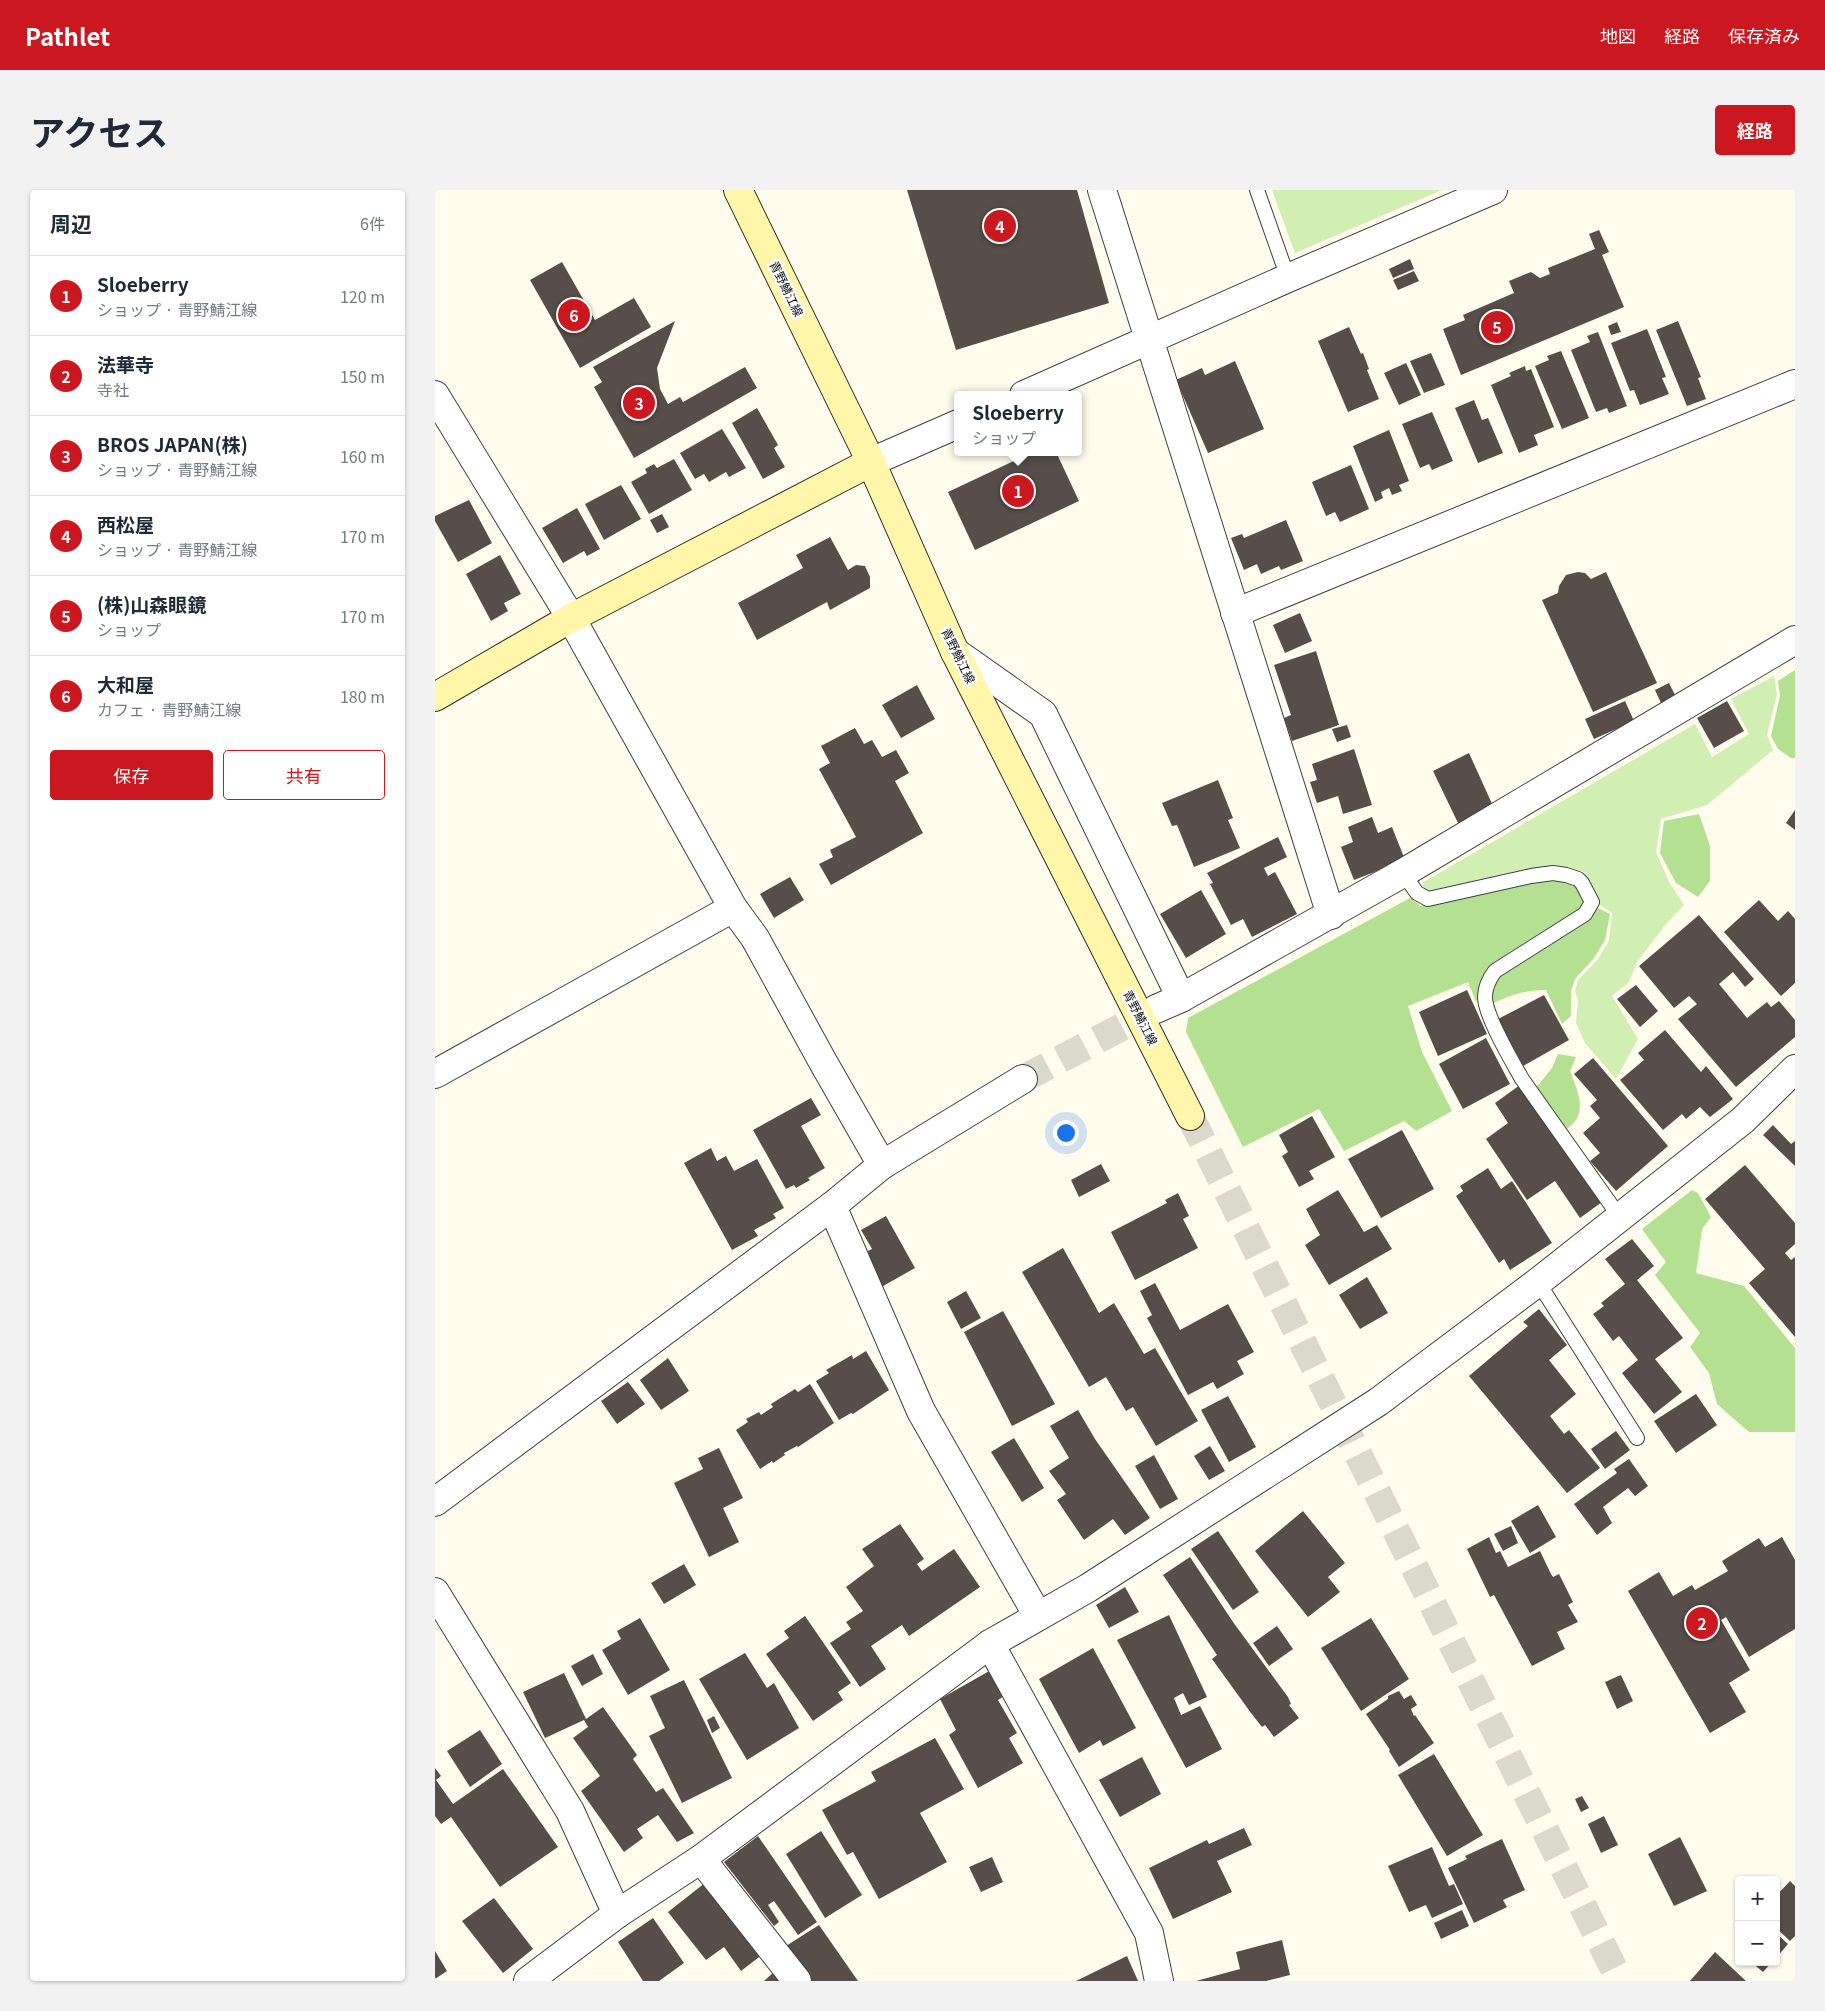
<!DOCTYPE html>
<html lang="ja">
<meta charset="utf-8">
<style>
body{margin:0;font-family:Georgia,"Noto Sans JP",serif;background:#f2f2f3;color:#1f2937}
.controls{position:absolute;right:15px;bottom:15px;display:grid;overflow:hidden;border-radius:5px;box-shadow:0 1px 4px #0004}
.controls button{width:45px;height:45px;display:grid;place-items:center;padding:0;border:0;border-bottom:1px solid #e0e1e3;background:#fff;color:#1f2937;font:25px sans-serif}
.you{position:absolute;left:630px;top:942px;width:18px;height:18px;margin:-12px;border:4px solid #fff;border-radius:50%;background:#1a73e8;box-shadow:0 0 0 8px #1a73e833}
.badge{display:grid;place-items:center;width:32px;height:32px;border-radius:50%;background:#cb171f;color:#fff;font-size:16px;font-weight:700}
.pin{position:absolute;translate:-50% -50%;border:2px solid #fff;box-shadow:0 1px 5px #0006}
.popup{position:absolute;left:519px;top:201px;width:128px;height:65px;box-sizing:border-box;display:grid;place-content:center;border-radius:5px;background:#fff;filter:drop-shadow(0 1px 4px #0005);font-size:16px;white-space:nowrap;color:#747a83}
.popup b{font-size:19px;color:#1f2937}
.popup::after{content:'';position:absolute;left:50%;top:100%;margin-left:-10px;border:10px solid transparent;border-top-color:#fff}
.list{margin:0;padding:0;list-style:none}
h2{display:flex;justify-content:space-between;align-items:center;height:65px;margin:0;padding:0 20px;font-size:21px}
h2 small{font-size:16px;font-weight:400;color:#747a83}
.list li{display:grid;grid-template-columns:32px 1fr auto;gap:15px;align-items:center;box-sizing:border-box;height:80px;padding:0 20px;border-top:1px solid #e0e1e3}
.list b{display:block;font-size:19px;white-space:nowrap}
.list p{margin:0;font-size:16px;white-space:nowrap;color:#747a83}
.list em{font-size:16px;font-style:normal;color:#747a83}
.actions{display:flex;gap:10px;padding:15px 20px}
.actions a{flex:1;padding:11px 0;border:1px solid #cb171f;border-radius:5px;text-align:center;font-size:18px;color:#cb171f}
.actions .main{background:#cb171f;color:#fff}
.map{position:relative;flex:none;width:1360px;height:1791px;overflow:hidden;border-radius:5px}
header{display:flex;align-items:center;gap:30px;box-sizing:border-box;height:70px;padding:0 25px;background:#cb171f;color:#fff}
header strong{font-size:24px}
nav{display:flex;gap:28px;margin-inline-start:auto;font-size:18px}
.intro{display:flex;align-items:center;justify-content:space-between;box-sizing:border-box;height:120px;padding:0 30px}
h1{margin:0;font-size:35px}
.button{padding:12px 22px;border-radius:5px;background:#cb171f;color:#fff;font-size:18px;font-weight:700}
main{display:flex;gap:30px;padding:0 30px}
aside{flex:1;background:#fff;border-radius:5px;box-shadow:0 1px 4px #0004}
.map>svg:first-child{display:block}
.green{fill:#d1eeb3}
.forest{fill:#b4e091}
.building{fill:#574e49}
.lines{fill:none;stroke-linecap:round;stroke-linejoin:round}
.street-tunnel{stroke:#dbd8cc;stroke-width:28;stroke-dasharray:28 14;stroke-linecap:butt}
.secondary-tunnel{stroke:#dbd8cc;stroke-width:28;stroke-dasharray:28 14;stroke-linecap:butt}
.lane-casing{stroke:#404040;stroke-width:16}
.street-casing{stroke:#404040;stroke-width:30}
.secondary-casing{stroke:#2f2f2f;stroke-width:30}
.lane{stroke:#fff;stroke-width:14}
.street{stroke:#fff;stroke-width:28}
.secondary{stroke:#fff6a9;stroke-width:28}
.labels{text-anchor:middle;stroke-width:5;stroke-linejoin:round;paint-order:stroke}
.street-label{font-size:12px;fill:#0d0d0d;stroke:#fff}
</style>
<header>
<strong>Pathlet</strong>
<nav><a>地図</a><a>経路</a><a>保存済み</a></nav>
</header>
<div class="intro"><h1>アクセス</h1><a class="button">経路</a></div>
<main>
<aside>
<h2>周辺<small>6件</small></h2>
<ul class="list">
<li><span class="badge">1</span><div><b>Sloeberry</b><p>ショップ · 青野鯖江線</p></div><em>120 m</em></li>
<li><span class="badge">2</span><div><b>法華寺</b><p>寺社</p></div><em>150 m</em></li>
<li><span class="badge">3</span><div><b>BROS JAPAN(株)</b><p>ショップ · 青野鯖江線</p></div><em>160 m</em></li>
<li><span class="badge">4</span><div><b>西松屋</b><p>ショップ · 青野鯖江線</p></div><em>170 m</em></li>
<li><span class="badge">5</span><div><b>(株)山森眼鏡</b><p>ショップ</p></div><em>170 m</em></li>
<li><span class="badge">6</span><div><b>大和屋</b><p>カフェ · 青野鯖江線</p></div><em>180 m</em></li>
</ul>
<div class="actions"><a class="main">保存</a><a>共有</a></div>
</aside>
<div class="map">
<svg width="1360" height="1791" viewBox="0 0 1360 1791">
<rect width="100%" height="100%" fill="#fffcee"/>
<g class="green">
<path d="M837,0H1007L860,63Z"/>
<path d="M1339,486L1342,504L1332,545L1338,560L1272,615L1226,629L1221,662L1234,692L1249,715L1231,734L1202,772L1194,792L1177,806L1203,849L1181,889L1150,853L1141,833L1143,810L1140,801L1143,790L1163,769L1174,751L1177,723L1164,714L1157,697L1149,682L1120,675L993,703L989,698L987,693L1260,534L1277,567L1314,544L1296,509Z"/>
</g>
<g class="forest">
<path d="M1360,480V568H1356L1343,559L1336,546L1345,506L1343,491Z"/>
<path d="M1264,624L1275,656V691L1263,707L1241,693L1225,663L1229,631Z"/>
<path d="M1108,690H1131L1142,695L1150,715L1145,723L1060,775L1041,812L1033,792L973,816L987,862L1017,921L981,941L969,931L909,961L884,919L808,957L751,842L753,828L975,708L986,716Z"/>
<path d="M1163,718L1175,724L1170,750L1159,768L1140,789L1136,801V826L1127,834L1111,800C1091,800 1075,805 1057,814L1055,803L1062,785L1151,730Z"/>
<path d="M1123,864L1141,867L1135,881C1143,902 1154,924 1132,939L1101,898L1117,878Z"/>
<path d="M1257,1000L1263,1003L1276,1027L1267,1039L1261,1083L1309,1096L1360,1158V1242H1314L1282,1214L1274,1183L1255,1157L1265,1143L1220,1085L1231,1072L1207,1039Z"/>
</g>
<g class="building">
<path d="M472,0H642L674,113L521,160Z"/>
<path d="M1164,40L1174,62L1167,65L1189,117L1026,185L1008,139L1030,130L1028,125L1079,103L1074,91L1096,82L1105,88L1115,84L1113,78L1160,59L1154,44Z"/>
<path d="M975,69L979,79L958,88L954,79Z"/>
<path d="M127,72L160,130L199,108L216,137L145,178L95,90Z"/>
<path d="M979,81L984,91L963,100L958,90Z"/>
<path d="M240,131L222,178L225,199L233,214L245,207L248,212L310,177L322,198L199,268L159,197L167,192L158,177Z"/>
<path d="M1243,131L1266,187L1263,188L1271,209L1252,216L1221,140Z"/>
<path d="M1182,132L1186,142L1176,145L1173,136Z"/>
<path d="M914,137L926,164L928,163L934,179L932,180L944,209L913,222L883,151Z"/>
<path d="M1212,139L1231,187L1227,188L1234,204L1205,215L1199,200L1195,201L1176,153Z"/>
<path d="M1163,142L1192,216L1174,223L1172,218L1161,222L1136,160L1155,152L1152,146Z"/>
<path d="M1126,161L1154,228L1127,239L1100,176L1114,170L1112,166Z"/>
<path d="M996,163L1010,195L989,203L975,171Z"/>
<path d="M800,171L829,239L773,263L741,190L767,178L770,185Z"/>
<path d="M971,173L986,205L964,215L949,183Z"/>
<path d="M1090,176L1091,181L1096,179L1119,237L1099,245L1103,255L1084,263L1056,195L1076,186L1074,183Z"/>
<path d="M1039,210L1047,230L1053,228L1068,263L1043,273L1020,218Z"/>
<path d="M322,218L343,255L339,258L350,277L328,289L297,233Z"/>
<path d="M997,222L1018,271L997,280L994,274L985,278L967,234Z"/>
<path d="M287,239L311,278L294,287L291,282L274,292L269,284L260,289L245,263Z"/>
<path d="M954,240L974,291L964,295L967,301L957,305L954,298L946,302L948,308L940,312L918,256Z"/>
<path d="M598,262H621L644,311L540,360L513,302Z"/>
<path d="M239,269L257,300L214,324L196,292L212,283L210,279L219,274L222,278Z"/>
<path d="M916,275L934,319L905,332L900,322L891,326L877,292Z"/>
<path d="M186,295L206,329L169,350L150,314Z"/>
<path d="M34,310L57,353L23,372L0,331V326Z"/>
<path d="M142,318L165,359L152,366L149,361L128,373L107,338Z"/>
<path d="M227,324L234,337L222,343L215,330Z"/>
<path d="M851,330L868,371L846,380L844,376L826,384L822,374L809,380L796,348L807,344L809,348Z"/>
<path d="M395,347L413,380L421,375L430,376L435,387V398L395,420L392,412L322,450L303,413L368,378L361,365Z"/>
<path d="M65,365L86,404L69,413L73,421L56,431L31,384Z"/>
<path d="M1143,382L1150,383L1156,389L1171,382L1222,493L1158,522L1107,410L1123,403L1124,396L1131,385Z"/>
<path d="M865,423L877,451L850,463L838,435Z"/>
<path d="M881,461L904,535L857,551L849,528L856,525L839,475Z"/>
<path d="M1234,493L1240,505L1226,513L1220,500Z"/>
<path d="M482,495L500,529L466,548L447,515Z"/>
<path d="M1190,511L1199,531L1159,549L1150,529Z"/>
<path d="M1292,511L1309,541L1279,558L1262,528Z"/>
<path d="M912,535L916,547L902,552L897,539Z"/>
<path d="M420,538L429,554L437,550L447,567L461,560L474,583L460,591L488,643L396,695L384,674L398,667L395,660L421,647L384,579L395,573L386,556Z"/>
<path d="M919,559L937,615L908,624L903,606L882,613L875,592L882,590L877,574Z"/>
<path d="M1034,563L1058,616L1023,633L998,581Z"/>
<path d="M783,590L798,628L793,630L805,658L759,677L742,635L737,636L727,613Z"/>
<path d="M1360,620V640L1351,633Z"/>
<path d="M937,627L943,643L957,637L970,670L919,690L906,657L918,652L913,637Z"/>
<path d="M843,647L852,667L829,678L833,686L840,682L862,724L817,747L808,729L796,735L775,694L778,693L772,683Z"/>
<path d="M355,687L369,710L339,728L325,704Z"/>
<path d="M766,700L791,744L751,768L725,724Z"/>
<path d="M1324,710L1343,731L1353,721L1360,729V793L1346,806L1289,742Z"/>
<path d="M1264,725L1319,789L1310,797L1298,782L1284,794L1312,828L1332,812L1336,817L1344,811L1360,830V847L1301,897L1243,829L1262,814L1254,806L1239,818L1204,776Z"/>
<path d="M1201,795L1223,821L1205,837L1182,809Z"/>
<path d="M1032,800L1052,844L1003,866L984,822Z"/>
<path d="M1109,805L1134,850L1088,876L1063,829Z"/>
<path d="M1230,840L1266,882L1271,876L1298,909L1275,927L1265,917L1251,929L1247,924L1228,940L1185,890L1209,870L1203,863Z"/>
<path d="M1051,848L1075,894L1028,919L1004,874Z"/>
<path d="M1158,868L1233,956L1181,1001L1155,971L1165,963L1148,943L1165,928L1155,916L1162,910L1139,884Z"/>
<path d="M1085,895L1167,1012L1145,1028L1120,991L1092,1010L1051,949L1073,933L1060,913Z"/>
<path d="M376,908L386,925L366,936L390,978L373,988L375,990L361,998L359,995L351,999L318,940Z"/>
<path d="M877,926L900,967L874,981L879,989L864,997L847,966L853,962L844,945Z"/>
<path d="M1338,935L1356,954L1360,951V976L1328,945Z"/>
<path d="M967,940L999,999L946,1028L913,969Z"/>
<path d="M276,958L282,971L291,966L299,981L322,969L349,1018L338,1024L341,1028L319,1040L323,1046L297,1060L249,973Z"/>
<path d="M666,974L675,991L644,1007L636,990Z"/>
<path d="M1310,975L1360,1033V1054L1350,1063L1356,1070L1360,1067V1147L1314,1093L1330,1079L1270,1009Z"/>
<path d="M1053,978L1066,999L1077,991L1117,1053L1075,1080L1069,1069L1064,1073L1021,1006L1028,1001L1025,996Z"/>
<path d="M903,1000L929,1042L942,1035L957,1059L894,1095L870,1055L885,1045L871,1019Z"/>
<path d="M743,1003L754,1026L748,1029L763,1058L700,1090L676,1042L732,1013L730,1010Z"/>
<path d="M451,1026L480,1078L441,1100L427,1064L437,1059L426,1040Z"/>
<path d="M1197,1049L1219,1076L1202,1090L1248,1148L1220,1169L1247,1202L1219,1224L1187,1183L1203,1170L1184,1146L1178,1151L1158,1124L1169,1116L1166,1113L1190,1094L1170,1069Z"/>
<path d="M628,1058L664,1123L679,1113L709,1164L720,1158L763,1231L721,1256L698,1217L691,1221L671,1187L654,1197L587,1082Z"/>
<path d="M932,1087L953,1123L925,1139L904,1105Z"/>
<path d="M720,1093L745,1140L793,1114L819,1162L802,1171L809,1184L782,1199L778,1192L753,1205L712,1128L717,1125L705,1101Z"/>
<path d="M531,1101L546,1128L526,1139L512,1112Z"/>
<path d="M1104,1119L1132,1155L1114,1170L1141,1204L1115,1226L1129,1244L1134,1240L1165,1278L1132,1303L1034,1186L1093,1136L1088,1132Z"/>
<path d="M568,1121L620,1214L577,1236L529,1142Z"/>
<path d="M431,1161L454,1200L418,1224L416,1223L404,1230L381,1191L394,1183L391,1180L417,1165L418,1169Z"/>
<path d="M233,1168L254,1201L226,1220L205,1190Z"/>
<path d="M193,1192L210,1214L182,1234L166,1211Z"/>
<path d="M375,1194L399,1233L363,1257L362,1256L349,1263L350,1265L338,1273L337,1271L325,1279L301,1240L313,1232L311,1229L324,1222L326,1225L338,1217L336,1214L360,1199L363,1202Z"/>
<path d="M1261,1204L1282,1235L1241,1263L1219,1231Z"/>
<path d="M793,1206L821,1257L794,1272L766,1220Z"/>
<path d="M643,1220L660,1249L715,1328L690,1345L678,1329L649,1350L622,1310L631,1304L614,1281L634,1268L615,1236Z"/>
<path d="M1181,1241L1195,1260L1170,1279L1156,1259Z"/>
<path d="M579,1248L609,1298L587,1312L556,1262Z"/>
<path d="M775,1256L790,1281L774,1290L759,1266Z"/>
<path d="M284,1258L308,1308L288,1318L304,1352L274,1367L239,1293L268,1279L263,1268Z"/>
<path d="M719,1265L743,1309L725,1319L700,1276Z"/>
<path d="M1194,1269L1213,1296L1200,1306L1193,1298L1168,1317L1177,1333L1162,1345L1139,1314L1182,1283L1179,1279Z"/>
<path d="M1103,1315L1121,1347L1095,1363L1076,1331Z"/>
<path d="M868,1321L910,1373L893,1387L905,1402L873,1427L820,1361Z"/>
<path d="M465,1334L489,1369L482,1374L487,1381L519,1359L545,1397L474,1446L467,1435L436,1456L451,1479L425,1497L395,1453L416,1439L411,1432L428,1421L411,1397L439,1376L427,1359Z"/>
<path d="M1076,1336L1083,1353L1068,1361L1059,1344Z"/>
<path d="M783,1341L824,1402L798,1420L756,1359Z"/>
<path d="M1054,1347L1061,1363L1065,1361L1073,1377L1105,1361L1116,1384L1118,1387L1124,1384L1138,1412L1133,1415L1143,1432L1122,1442L1130,1459L1097,1476L1059,1405L1055,1407L1032,1359Z"/>
<path d="M1347,1347L1360,1370V1439L1314,1467L1291,1427L1286,1430L1315,1480L1294,1493L1311,1522L1275,1543L1193,1401L1224,1382L1238,1406L1257,1395L1260,1400L1293,1381L1287,1371L1324,1348L1330,1357Z"/>
<path d="M755,1367L798,1432L853,1507L856,1514L854,1515L864,1528L839,1547L830,1535L827,1537L816,1523L777,1469L782,1465L728,1385Z"/>
<path d="M249,1374L261,1395L229,1414L216,1393Z"/>
<path d="M690,1397L704,1422L674,1438L661,1415Z"/>
<path d="M734,1425L772,1507L754,1515L748,1503L739,1508L746,1525L765,1516L787,1559L751,1578L682,1450Z"/>
<path d="M370,1426L416,1493L403,1502L408,1510L378,1531L331,1464L354,1448L349,1441Z"/>
<path d="M205,1428L235,1480L193,1505L167,1460L186,1449L182,1441Z"/>
<path d="M936,1428L974,1489L926,1521L886,1458Z"/>
<path d="M842,1436L858,1459L834,1476L818,1453Z"/>
<path d="M658,1458L701,1538L668,1556L665,1550L644,1563L604,1489Z"/>
<path d="M310,1463L332,1498L339,1493L364,1538L312,1570L264,1489Z"/>
<path d="M158,1464L168,1484L147,1496L136,1476Z"/>
<path d="M556,1480L569,1506L563,1510L582,1543L574,1548L588,1573L543,1598L514,1545L521,1540L505,1509Z"/>
<path d="M129,1483L151,1529L168,1517L202,1565L198,1569L221,1602L228,1598L259,1643L242,1652L223,1625L202,1639L208,1648L189,1662L146,1601L165,1586L138,1548L153,1537L149,1530L110,1548L88,1502Z"/>
<path d="M1186,1485L1198,1511L1182,1519L1170,1492Z"/>
<path d="M249,1490L297,1588L247,1613L214,1546L230,1538L215,1506Z"/>
<path d="M964,1501L969,1509L976,1505L982,1515L976,1519L979,1526L980,1525L999,1553L964,1577L954,1561L955,1560L931,1524L953,1509V1506Z"/>
<path d="M279,1526L285,1538L277,1543L272,1530Z"/>
<path d="M45,1540L67,1574L35,1597L12,1561Z"/>
<path d="M500,1548L529,1599L485,1623L512,1672L444,1709L418,1662L412,1665L387,1620L441,1591L436,1582Z"/>
<path d="M999,1564L1048,1645L1012,1666L963,1585Z"/>
<path d="M707,1567L726,1604L685,1627L664,1590Z"/>
<path d="M0,1578L6,1586L1,1590L18,1614L68,1579L123,1657L65,1697L16,1627L6,1634L0,1626Z"/>
<path d="M1147,1606L1154,1618L1146,1622L1140,1609Z"/>
<path d="M1169,1626L1183,1655L1166,1663L1153,1634Z"/>
<path d="M809,1638L817,1655L782,1671L797,1702L738,1729L714,1678L772,1650L774,1654Z"/>
<path d="M386,1641L427,1705L390,1728L351,1664Z"/>
<path d="M323,1646L382,1732L363,1745L339,1711L333,1715L344,1732L339,1736L289,1672Z"/>
<path d="M1245,1647L1272,1701L1239,1716L1213,1664Z"/>
<path d="M1067,1649L1090,1700L1068,1710L1072,1717L1039,1733L1013,1678L1032,1669L1030,1666Z"/>
<path d="M997,1657L1014,1696L1019,1694L1028,1714L997,1728L991,1715L974,1722L953,1676Z"/>
<path d="M557,1667L568,1692L546,1702L534,1677Z"/>
<path d="M275,1689L332,1761L306,1781L289,1757L271,1770L233,1722Z"/>
<path d="M1355,1691L1360,1696V1746L1355,1751L1341,1738V1706Z"/>
<path d="M59,1708L98,1759L68,1783L27,1731Z"/>
<path d="M1027,1720L1034,1736L1006,1749L999,1733Z"/>
<path d="M218,1728L249,1773L224,1791H208L183,1752Z"/>
<path d="M384,1735L423,1791H375L351,1756Z"/>
<path d="M1341,1743L1353,1754L1341,1768Z"/>
<path d="M847,1750L855,1785L831,1791H761L805,1779L801,1762Z"/>
<path d="M0,1761L12,1781L0,1789Z"/>
<path d="M1280,1762L1311,1791H1255Z"/>
<path d="M692,1766L703,1791H641Z"/>
<path d="M1316,1772H1337L1328,1782Z"/>
<path d="M340,1781L348,1791H329Z"/>
</g>
<g class="lines">
<path class="street-tunnel" d="M588,889L721,819"/>
<path class="secondary-tunnel" d="M755,926L1185,1791"/>
<g class="lane-casing">
<g id="lane">
<path d="M822,0L853,88"/>
<path d="M968,683L982,703L993,709L1096,686L1118,683L1131,685L1143,689L1147,693L1157,712L1150,724L1060,781C1054,789 1050,797 1050,807C1050,826 1077,871 1087,889L1184,1026"/>
<path d="M1103,1092L1202,1248"/>
</g>
</g>
<g class="street-casing">
<g id="street">
<path d="M667,0L896,725"/>
<path d="M0,205L136,428L298,718L320,748L388,872L447,975"/>
<path d="M589,205L853,88L1058,0"/>
<path d="M436,272L523,234"/>
<path d="M800,423L1360,194"/>
<path d="M520,462L608,524L746,808"/>
<path d="M721,819L746,808L968,683L1360,450"/>
<path d="M0,884L298,718"/>
<path d="M397,1016L486,1221L603,1426"/>
<path d="M0,1312L397,1016L447,975L588,889"/>
<path d="M0,1402L135,1621L182,1724"/>
<path d="M555,1454L714,1743L724,1791"/>
<path d="M266,1669L362,1791"/>
<path d="M93,1791L182,1724L266,1669L555,1454L653,1398L943,1212L1103,1092L1308,930L1360,879"/>
</g>
</g>
<g class="secondary-casing">
<g id="secondary">
<path d="M303,0L436,272L520,462L755,926"/>
<path d="M0,507L136,428L436,272"/>
</g>
</g>
<use href="#lane" class="lane"/>
<use href="#street" class="street"/>
<use href="#secondary" class="secondary"/>
</g>
<g class="labels">
<g class="street-label">
<text transform="translate(351 99) rotate(64)" y="4">青野鯖江線</text>
<text transform="translate(523 466) rotate(64)" y="4">青野鯖江線</text>
<text transform="translate(705 828) rotate(63)" y="4">青野鯖江線</text>
</g>
</g>
</svg>
<div class="controls">
<button>+</button>
<button>−</button>
</div>
<div class="you"></div>
<div class="pin badge" style="left:583px;top:301px">1</div>
<div class="popup"><b>Sloeberry</b>ショップ</div>
<div class="pin badge" style="left:1267px;top:1433px">2</div>
<div class="pin badge" style="left:204px;top:213px">3</div>
<div class="pin badge" style="left:565px;top:36px">4</div>
<div class="pin badge" style="left:1062px;top:137px">5</div>
<div class="pin badge" style="left:139px;top:125px">6</div>
</div>
</main>
